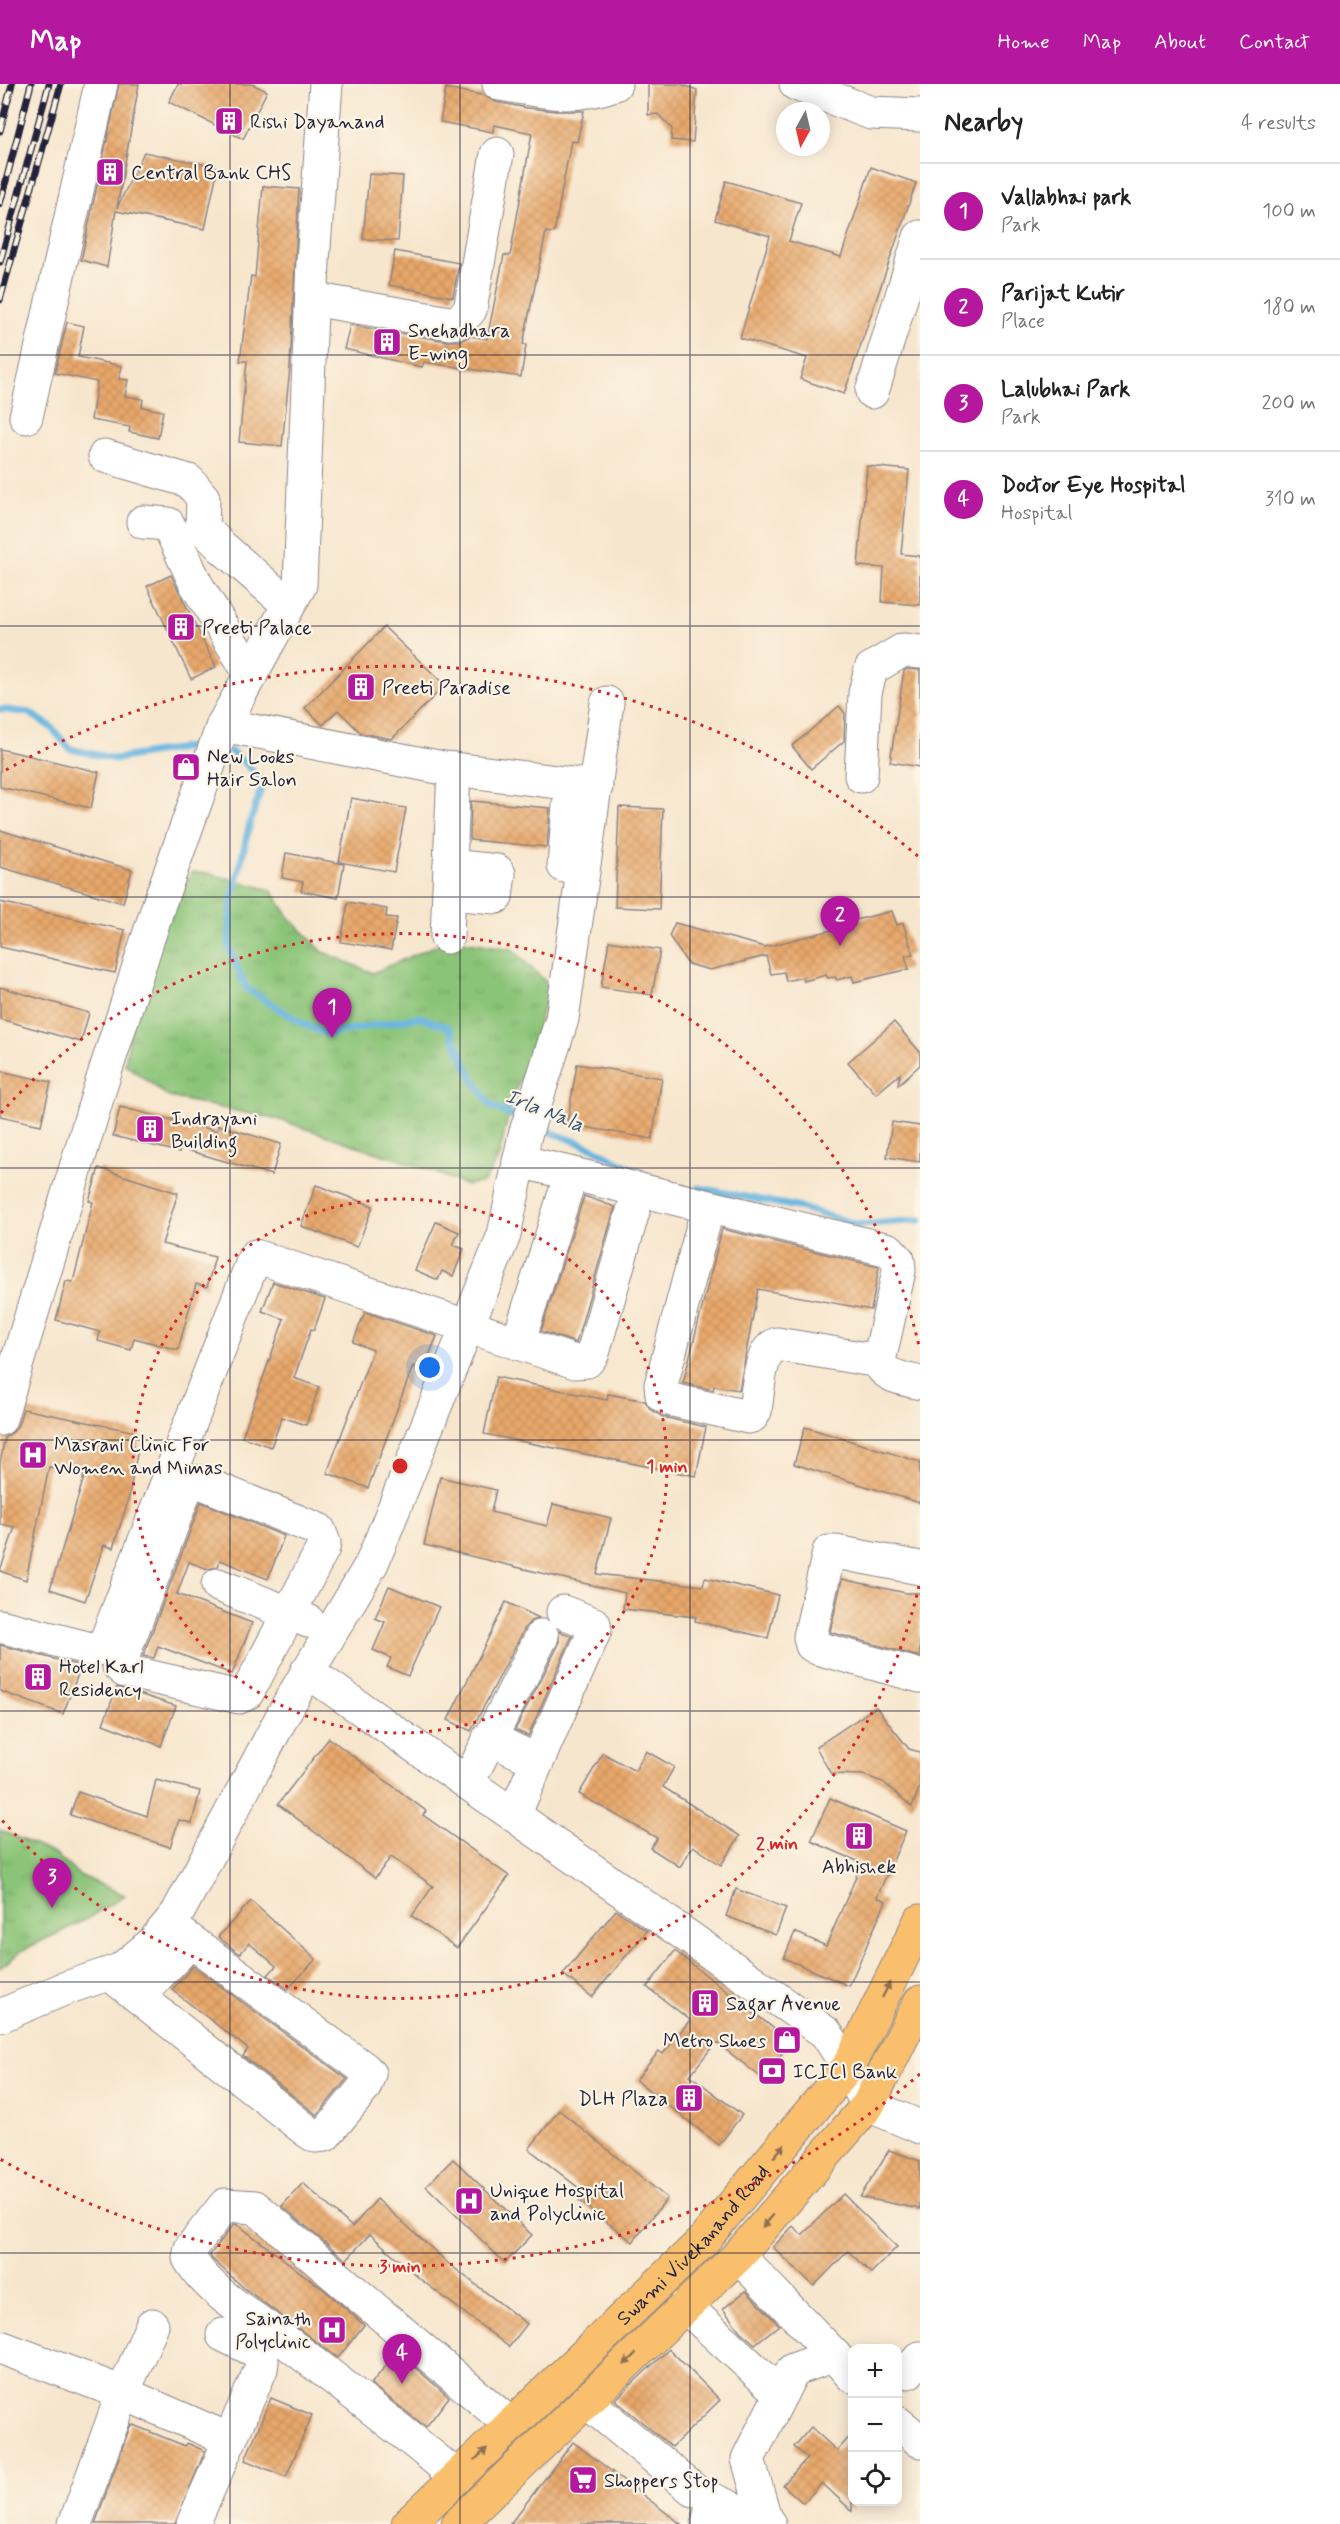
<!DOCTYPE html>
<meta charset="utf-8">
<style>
body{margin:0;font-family:Mynerve,sans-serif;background:#f2f2f2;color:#222}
.controls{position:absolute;right:18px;bottom:18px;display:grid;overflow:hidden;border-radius:12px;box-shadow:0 3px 15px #0003}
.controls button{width:54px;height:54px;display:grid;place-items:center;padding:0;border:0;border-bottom:2px solid #e0e0e0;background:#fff;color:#222;font:30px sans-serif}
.compass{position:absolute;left:776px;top:18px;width:54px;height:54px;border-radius:50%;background:#fff;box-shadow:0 3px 15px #0003;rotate:188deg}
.you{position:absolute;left:430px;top:1284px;width:21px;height:21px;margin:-15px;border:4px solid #fff;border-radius:50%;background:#1a73e8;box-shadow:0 0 0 9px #1a73e833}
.badge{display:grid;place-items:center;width:39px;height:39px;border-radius:50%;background:#b5179e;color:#fff;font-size:20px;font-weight:700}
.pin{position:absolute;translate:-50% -50px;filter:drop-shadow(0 2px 3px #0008)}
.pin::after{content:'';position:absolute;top:32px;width:21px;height:18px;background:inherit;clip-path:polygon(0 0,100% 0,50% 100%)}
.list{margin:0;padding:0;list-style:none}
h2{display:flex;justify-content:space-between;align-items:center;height:78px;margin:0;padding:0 24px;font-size:26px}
h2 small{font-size:20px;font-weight:400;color:#767676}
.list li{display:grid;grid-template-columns:39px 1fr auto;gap:18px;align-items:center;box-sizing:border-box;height:96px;padding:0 24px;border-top:2px solid #e0e0e0}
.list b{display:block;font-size:22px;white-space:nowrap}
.list p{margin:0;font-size:20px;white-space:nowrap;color:#767676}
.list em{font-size:20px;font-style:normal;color:#767676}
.icon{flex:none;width:33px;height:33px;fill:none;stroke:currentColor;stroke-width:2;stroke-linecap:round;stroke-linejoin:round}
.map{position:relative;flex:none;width:920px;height:2440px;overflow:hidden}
header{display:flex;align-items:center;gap:36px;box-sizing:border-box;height:84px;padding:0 30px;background:#b5179e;color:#fff}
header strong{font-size:28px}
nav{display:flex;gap:33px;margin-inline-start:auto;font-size:21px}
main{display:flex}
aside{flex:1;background:#fff}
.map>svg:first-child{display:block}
.park{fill:url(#park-tufts);stroke:#56735a;stroke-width:1.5}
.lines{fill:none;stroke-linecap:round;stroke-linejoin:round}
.stream{stroke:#65b4e0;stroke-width:7}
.building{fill:url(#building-cross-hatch)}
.minor-casing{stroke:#8c8484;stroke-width:35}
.major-casing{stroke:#8c8484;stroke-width:35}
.minor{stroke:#fff;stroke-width:33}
.major{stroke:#f9bf6d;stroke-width:33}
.rail-casing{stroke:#22223b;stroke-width:7}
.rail{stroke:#fcf5e5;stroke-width:4.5;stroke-dasharray:14;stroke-linecap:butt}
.oneway{fill:#8e7054}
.grid{fill:none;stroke:#22223b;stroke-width:1.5;stroke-opacity:0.55}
.ring{fill:none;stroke:#d62828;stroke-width:3;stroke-dasharray:3 6}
.labels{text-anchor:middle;stroke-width:4.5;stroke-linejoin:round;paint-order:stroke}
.poi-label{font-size:20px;fill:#22223b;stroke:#fcf5e5;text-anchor:start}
.street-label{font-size:20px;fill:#22223b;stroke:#fcf5e5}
.water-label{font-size:21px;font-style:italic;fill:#395575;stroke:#fcf5e5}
.centre{fill:#d62828;stroke:#fcf5e5;stroke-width:3}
.ring-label{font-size:18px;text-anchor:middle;font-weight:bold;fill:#d62828;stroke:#fcf5e5;stroke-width:4.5;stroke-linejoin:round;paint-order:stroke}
</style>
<header>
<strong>Map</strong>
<nav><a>Home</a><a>Map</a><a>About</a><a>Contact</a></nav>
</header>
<main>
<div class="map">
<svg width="920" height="2440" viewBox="0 0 920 2440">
<defs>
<pattern id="park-tufts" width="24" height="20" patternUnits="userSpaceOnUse" patternTransform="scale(1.5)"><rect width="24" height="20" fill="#8bc478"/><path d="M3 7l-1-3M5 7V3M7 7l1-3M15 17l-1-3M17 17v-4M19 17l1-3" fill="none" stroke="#78a869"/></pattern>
<pattern id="building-cross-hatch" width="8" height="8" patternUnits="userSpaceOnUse" patternTransform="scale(1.5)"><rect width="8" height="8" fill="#e8a86a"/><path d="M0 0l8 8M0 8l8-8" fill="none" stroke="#c7905d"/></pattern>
</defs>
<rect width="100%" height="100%" fill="#fcf5e5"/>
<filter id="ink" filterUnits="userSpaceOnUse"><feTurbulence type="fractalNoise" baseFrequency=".0167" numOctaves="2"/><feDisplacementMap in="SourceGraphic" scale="12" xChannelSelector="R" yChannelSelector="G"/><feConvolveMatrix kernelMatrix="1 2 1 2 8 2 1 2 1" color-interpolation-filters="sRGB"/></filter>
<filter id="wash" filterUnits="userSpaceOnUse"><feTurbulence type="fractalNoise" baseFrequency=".008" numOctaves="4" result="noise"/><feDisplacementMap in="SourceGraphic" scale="24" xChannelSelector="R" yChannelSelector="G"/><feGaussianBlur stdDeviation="1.35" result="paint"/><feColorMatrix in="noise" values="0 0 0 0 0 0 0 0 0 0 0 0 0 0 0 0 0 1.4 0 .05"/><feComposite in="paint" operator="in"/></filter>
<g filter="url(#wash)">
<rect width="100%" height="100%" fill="#f7e6ce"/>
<g class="park">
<path d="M192,788L208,789L271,806L289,833L323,868L373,889L450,855L512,865L550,902L527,978L511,1019L499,1073L484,1098L466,1101L426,1085L280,1036L169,1013L125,980L133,931L157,854Z"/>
<path d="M0,1746L56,1771L79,1791L125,1811L85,1836L23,1866L0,1884Z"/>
</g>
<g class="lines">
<g class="stream">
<path d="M0,625L30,629L51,643L70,665L115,675L201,661"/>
<path d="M231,668L245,679L263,699L250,739L231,819L229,864L246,904L302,939L327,950L420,933L449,944L472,993L491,1022L520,1035"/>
<path d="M535,1042L593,1064L645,1092"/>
<path d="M699,1104L802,1124L858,1141L920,1136"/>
</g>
</g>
<g id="blocks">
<g class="building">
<path d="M119,0H139L117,124L144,68L218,83L205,145L116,127L107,183L81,176Z"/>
<path d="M178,0H252L267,7L243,55L169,18Z"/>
<path d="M648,0H681L697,6L693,58L671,56L672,45L658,30L648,31Z"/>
<path d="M446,4L485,12L496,18L527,24L557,27H584L577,58L571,57L554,149L546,148L523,260L526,261L521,293L424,278L422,283L344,265L350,241L447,257H460L470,252L487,255L504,171L510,172L532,49L494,41L493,48L440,38Z"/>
<path d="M871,83L916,99L844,310L800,295L807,274L740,254L770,152L715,136L726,97L801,119L789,157L841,173Z"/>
<path d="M369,90L403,92L398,157L363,155Z"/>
<path d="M263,102L299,105L290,283L282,362L239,358L247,277H240L251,192L255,193Z"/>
<path d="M395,167L459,179L453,213L389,201Z"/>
<path d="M67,238L84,242L78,273L122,282L119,295L128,296L125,312L143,315L142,323L163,327L158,354L129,348L130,343L91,336L97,298L55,289Z"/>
<path d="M867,382L909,386L901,470L920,472V521L882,518L884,484L858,482Z"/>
<path d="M171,491L216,583L191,595L147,502Z"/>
<path d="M384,543L445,601L392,655L361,649L338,626L323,641L305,624Z"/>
<path d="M907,585L920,586V683L890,678L904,587Z"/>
<path d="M839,622L845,629L844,657L811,685L792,662Z"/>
<path d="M0,665L99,688L91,724L0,703Z"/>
<path d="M351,714L406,724L394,788L339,778Z"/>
<path d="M471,717L550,724L547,763L470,756Z"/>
<path d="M619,723L663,725L659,825L615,823Z"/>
<path d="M0,746L132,786L123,819L0,783Z"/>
<path d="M286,769L344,780L338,814L301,807L303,798L282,794Z"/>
<path d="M0,818L125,846L115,889L0,863Z"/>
<path d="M348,818L387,825L386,833L397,834L391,866L341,858Z"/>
<path d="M892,827L897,841L903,839L913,870L905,872L909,885L854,898L852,892L837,896L835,893L828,894L826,891L804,897L803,893L786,897L784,888L771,890L766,872L710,886L688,880L669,852L675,839L765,863L840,844L839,840Z"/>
<path d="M609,857L660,866L652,911L601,903Z"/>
<path d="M0,903L89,929L81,958L0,935Z"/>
<path d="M894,938L920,968V981L898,1001L900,990L876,1010L848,978Z"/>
<path d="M577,980L662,994L652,1055L567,1040Z"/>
<path d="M0,987L51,998L41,1041L0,1032Z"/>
<path d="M120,1023L217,1047L218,1041L281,1060L272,1091L180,1064L179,1068L113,1052Z"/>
<path d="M892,1038L920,1042V1078L887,1073Z"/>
<path d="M99,1084L178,1109L162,1160L215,1173L207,1203L196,1200L178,1266L134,1254L131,1266L98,1257L100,1248L56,1236L66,1197L73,1198L93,1118L89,1117Z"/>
<path d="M316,1101L373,1122L357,1163L301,1142Z"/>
<path d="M584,1112L615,1123L576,1259L541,1247Z"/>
<path d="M436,1138L459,1148L453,1161L464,1165L453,1192L442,1187L438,1196L415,1186Z"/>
<path d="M722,1145L879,1183L871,1226L758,1205L739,1306L714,1302L713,1306L683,1299Z"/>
<path d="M273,1198L325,1215L314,1246L311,1245L294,1294L319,1303L306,1341L282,1333L271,1363L242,1353L284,1235L262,1227Z"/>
<path d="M365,1228L437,1252L423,1286L413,1282L368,1404L327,1389L373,1266L353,1258Z"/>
<path d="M496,1293L607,1316L608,1310L645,1317L651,1326L663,1333L706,1343L696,1392L484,1350Z"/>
<path d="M23,1325L141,1349L128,1417L113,1464L104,1461L85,1517L50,1505L85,1390L49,1383L26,1496L0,1487L15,1443L0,1440V1379L5,1353L13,1348L18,1341Z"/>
<path d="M805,1343L920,1378V1419L794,1380Z"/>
<path d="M440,1393L496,1406L491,1428L547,1442L553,1420L611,1434L597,1490L703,1502L705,1494L778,1511L768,1554L695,1537L696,1533L623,1525L625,1509L424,1461Z"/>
<path d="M201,1418L284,1452L268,1495L220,1476L218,1483L208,1485L189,1478L177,1510L252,1539L232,1590L158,1562L154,1574L143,1572Z"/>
<path d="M842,1495L906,1509H920V1573L830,1548Z"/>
<path d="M389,1502L439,1523L408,1592L387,1583L391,1574L373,1566L385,1538L375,1534Z"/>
<path d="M506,1518L539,1534L531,1537L525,1544L471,1647L448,1636Z"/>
<path d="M559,1547L572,1552L528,1652L515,1646L559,1560Z"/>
<path d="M0,1561L81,1582L63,1630L0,1607Z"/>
<path d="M117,1603L176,1622L161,1662L103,1640Z"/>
<path d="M876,1623L909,1665L920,1668V1702L912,1723L883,1698L863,1691L831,1690L816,1663Z"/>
<path d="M329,1654L426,1727L423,1731L509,1792L457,1864L412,1832L433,1802L391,1773L375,1794L278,1720Z"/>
<path d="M646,1667L674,1683L663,1703L740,1752L721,1781L693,1762L680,1783L650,1764L657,1754L579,1710L603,1669L635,1687Z"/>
<path d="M156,1696L200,1707L192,1739L179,1736L170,1763L70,1731L78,1708L147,1732Z"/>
<path d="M830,1714L906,1747L877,1813L886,1817L849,1902L784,1874L795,1848L826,1862L862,1779L811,1757Z"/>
<path d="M736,1805L786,1824L776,1851L726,1832Z"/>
<path d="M251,1817L316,1875L288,1905L268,1891L276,1882L249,1859L240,1870L218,1853Z"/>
<path d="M616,1826L647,1847L592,1913L563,1890Z"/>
<path d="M675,1867L791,1958L762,1994L716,1958L690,1991L742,2031L719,2061L636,1996L659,1967L663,1970L690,1936L647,1903Z"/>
<path d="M193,1882L347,1995L317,2031L243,1972L248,1965L172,1906Z"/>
<path d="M559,2026L667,2114L633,2158L579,2117L585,2109L529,2065Z"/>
<path d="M889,2066L920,2077V2125L860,2113Z"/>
<path d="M453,2075L532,2151L505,2179L426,2102Z"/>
<path d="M303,2099L352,2143L377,2115L449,2180L527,2240L509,2263L420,2195L370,2150L346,2176L282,2122Z"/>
<path d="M843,2110L897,2163L871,2189L848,2167L814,2202L773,2163L793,2142L802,2151Z"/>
<path d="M234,2140L238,2141L328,2209L364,2241L338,2274L244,2204L212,2175L210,2171Z"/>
<path d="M746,2207L779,2241L755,2260L740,2247L723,2225Z"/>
<path d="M669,2265L720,2316L672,2363L615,2316Z"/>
<path d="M397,2268L449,2313L426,2343L371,2300Z"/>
<path d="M271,2314L312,2331L286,2393L245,2376Z"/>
<path d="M131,2340L185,2362L187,2359L205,2367L175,2440H95Z"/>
<path d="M811,2343L837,2367L852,2350V2427L822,2399L803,2419L783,2401L807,2374L794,2363Z"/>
<path d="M573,2358L681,2440H510Z"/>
</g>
</g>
</g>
<g filter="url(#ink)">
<use href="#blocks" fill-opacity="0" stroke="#8c8484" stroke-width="1.5"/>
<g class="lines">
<g class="minor-casing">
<g id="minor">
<path d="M499,0C544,7 571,16 615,0"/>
<path d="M796,0L871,29L920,31"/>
<path d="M312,215L450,239L458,238L470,226L497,70"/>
<path d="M872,308L920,153"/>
<path d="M26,333L101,0"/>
<path d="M105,372L189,397L203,414L202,443L222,463L289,521"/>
<path d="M143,438L168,440L196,500L251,591"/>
<path d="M223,641L438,683L596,703"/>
<path d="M861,692L865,609L871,585L903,566L920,568"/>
<path d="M564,782L569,721"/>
<path d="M449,809L496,813L499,790L497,787L450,782"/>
<path d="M447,853L454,685"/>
<path d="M519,1077L889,1166L898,1176L899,1187L879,1277L777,1260C759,1266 758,1309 755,1327L752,1332L748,1333L668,1315L662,1311L661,1301L708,1123"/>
<path d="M571,1090L518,1259L575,1278L587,1277L593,1269L639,1106"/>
<path d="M879,1277C883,1293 906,1295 920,1299"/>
<path d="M0,1335L100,1004L159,820L223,641L300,501L313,177L326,0"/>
<path d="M191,1398H200L319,1446L324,1459L323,1464L252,1600L247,1609L239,1613L125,1587L119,1582L186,1404Z"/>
<path d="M920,1484L836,1468H829L810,1553L812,1561L817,1564L920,1592"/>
<path d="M218,1501L308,1537"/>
<path d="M0,1542L91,1565H97L106,1557L255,1172L518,1259"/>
<path d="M307,1587L826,1949L848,1983L868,2021L920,2043"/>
<path d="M489,1654L537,1677"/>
<path d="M468,1698L542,1552"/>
<path d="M514,1731L595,1546L594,1540L563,1528"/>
<path d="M111,1891L307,2047L315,2052L325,2051L364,2004L369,1990L365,1985L169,1841"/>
<path d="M138,1912L190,1858"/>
<path d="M0,1932L66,1904L120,1886L153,1859L177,1830L291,1616L372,1479L504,1151L525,1051L562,935L607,619"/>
<path d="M738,2172L834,2271"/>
<path d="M685,2222L781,2310"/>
<path d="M152,2241L123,2309L230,2356"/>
<path d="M0,2263L123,2309L75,2440"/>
<path d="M908,2288L920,2274"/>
<path d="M586,2317L694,2406"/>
<path d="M898,2339L920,2357"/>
<path d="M457,2393C401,2346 343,2301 285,2257C253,2232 209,2209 189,2174L191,2164L225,2121L255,2123L511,2341"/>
<path d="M766,2438L748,2375L793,2286L834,2271L852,2292"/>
<path d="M193,2440L261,2285L262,2277L258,2268L223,2251"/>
<path d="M708,2440L713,2416L769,2440"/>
</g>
</g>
<g class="major-casing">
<g id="major">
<path id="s1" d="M408,2440L702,2158L848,1983L920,1837"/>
<path d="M458,2440L738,2172L868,2021L920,1918"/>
</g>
</g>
<use href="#minor" class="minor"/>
<use href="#major" class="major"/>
<g class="rail-casing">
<g id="rail">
<path d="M0,47L12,0"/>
<path d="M0,120L31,0"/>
<path d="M0,178L49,0"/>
<path d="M0,216L61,0"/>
</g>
</g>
<use href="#rail" class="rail"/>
</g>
<defs><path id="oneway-solid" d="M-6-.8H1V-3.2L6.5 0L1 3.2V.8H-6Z" transform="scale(1.5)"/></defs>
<g class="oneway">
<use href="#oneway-solid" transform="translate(886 1906) rotate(-64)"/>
<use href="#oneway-solid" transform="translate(779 2067) rotate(-50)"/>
<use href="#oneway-solid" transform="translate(768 2137) rotate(131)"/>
<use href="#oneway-solid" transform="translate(630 2275) rotate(136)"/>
<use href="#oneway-solid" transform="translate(481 2370) rotate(-44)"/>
</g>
</g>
<path class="grid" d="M230,0V2440M460,0V2440M690,0V2440M0,271H920M0,542H920M0,813H920M0,1084H920M0,1356H920M0,1627H920M0,1898H920M0,2169H920"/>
<g class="ring">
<circle cx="400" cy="1382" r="267"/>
<path d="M919 1502A533 533 0 0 1 1 1735M1 1029A533 533 0 0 1 919 1262"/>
<path d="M920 1990A800 800 0 0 1 0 2075M6 686A800 800 0 0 1 920 774"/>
</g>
<defs>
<g id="building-square" transform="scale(1.5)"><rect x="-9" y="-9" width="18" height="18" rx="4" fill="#b5179e" stroke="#fcf5e5"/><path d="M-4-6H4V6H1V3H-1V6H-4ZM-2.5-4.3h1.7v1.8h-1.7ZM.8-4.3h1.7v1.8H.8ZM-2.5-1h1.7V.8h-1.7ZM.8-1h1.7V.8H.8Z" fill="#fff"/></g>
<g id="shop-square" transform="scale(1.5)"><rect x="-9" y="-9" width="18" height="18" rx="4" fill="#b5179e" stroke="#fcf5e5"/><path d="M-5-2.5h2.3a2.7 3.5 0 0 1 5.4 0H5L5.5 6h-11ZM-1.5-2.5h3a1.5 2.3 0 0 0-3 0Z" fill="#fff"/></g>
<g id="hospital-square" transform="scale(1.5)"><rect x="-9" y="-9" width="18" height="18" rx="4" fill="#b5179e" stroke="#fcf5e5"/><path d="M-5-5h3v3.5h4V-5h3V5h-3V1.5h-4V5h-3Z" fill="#fff"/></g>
<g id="bank-square" transform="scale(1.5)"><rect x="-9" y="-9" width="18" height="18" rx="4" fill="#b5179e" stroke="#fcf5e5"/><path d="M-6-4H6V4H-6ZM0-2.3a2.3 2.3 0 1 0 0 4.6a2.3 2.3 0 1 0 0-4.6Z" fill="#fff"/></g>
<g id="supermarket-square" transform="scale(1.5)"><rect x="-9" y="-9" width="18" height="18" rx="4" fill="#b5179e" stroke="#fcf5e5"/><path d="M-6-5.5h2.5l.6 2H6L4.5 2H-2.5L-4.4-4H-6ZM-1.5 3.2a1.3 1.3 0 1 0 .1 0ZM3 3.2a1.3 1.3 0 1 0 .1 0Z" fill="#fff"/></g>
</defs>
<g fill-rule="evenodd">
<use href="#building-square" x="229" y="37"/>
<use href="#building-square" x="110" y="88"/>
<use href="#building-square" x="387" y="258"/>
<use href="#building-square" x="181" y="543"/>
<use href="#building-square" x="361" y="603"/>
<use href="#shop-square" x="186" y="683"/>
<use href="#building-square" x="150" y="1045"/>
<use href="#hospital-square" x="33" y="1371"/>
<use href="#building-square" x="38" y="1593"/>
<use href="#building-square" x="859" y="1752"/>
<use href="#building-square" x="705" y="1919"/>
<use href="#shop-square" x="787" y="1956"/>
<use href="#bank-square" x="772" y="1987"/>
<use href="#building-square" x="689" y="2014"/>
<use href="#hospital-square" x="469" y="2117"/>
<use href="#hospital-square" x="332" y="2246"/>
<use href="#supermarket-square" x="583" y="2396"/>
</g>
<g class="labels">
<g class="poi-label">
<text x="250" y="44">Rishi Dayanand</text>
<text x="131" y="95">Central Bank CHS</text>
<text x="408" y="253">Snehadhara<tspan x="408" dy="23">E-wing</tspan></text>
<text x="202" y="550">Preeti Palace</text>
<text x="382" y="610">Preeti Paradise</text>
<text x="207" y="679">New Looks<tspan x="207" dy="23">Hair Salon</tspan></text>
<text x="171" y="1041">Indrayani<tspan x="171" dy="23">Building</tspan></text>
<text x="54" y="1367">Masrani Clinic For<tspan x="54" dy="23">Women and Mimas</tspan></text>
<text x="59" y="1589">Hotel Karl<tspan x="59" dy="23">Residency</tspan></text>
<text x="859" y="1789" text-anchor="middle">Abhishek</text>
<text x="726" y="1926">Sagar Avenue</text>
<text x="766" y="1963" text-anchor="end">Metro Shoes</text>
<text x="793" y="1994">ICICI Bank</text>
<text x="668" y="2021" text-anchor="end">DLH Plaza</text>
<text x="490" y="2113">Unique Hospital<tspan x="490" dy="23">and Polyclinic</tspan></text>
<text x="311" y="2241" text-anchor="end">Sainath<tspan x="311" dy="23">Polyclinic</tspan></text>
<text x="604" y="2403">Shoppers Stop</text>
</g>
<g class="street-label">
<text dy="7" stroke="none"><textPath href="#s1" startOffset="399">Swami Vivekanand Road</textPath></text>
</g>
<g class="water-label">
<text transform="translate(545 1026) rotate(22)" y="7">Irla Nala</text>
</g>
</g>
<circle cx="400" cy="1382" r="9" class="centre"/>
<g class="ring-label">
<text x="667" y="1388">1 min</text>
<text x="777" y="1765">2 min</text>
<text x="400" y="2188">3 min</text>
</g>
</svg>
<div class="controls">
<button>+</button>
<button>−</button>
<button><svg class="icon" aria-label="locate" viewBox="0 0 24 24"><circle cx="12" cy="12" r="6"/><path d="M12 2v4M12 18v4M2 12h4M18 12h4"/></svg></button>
</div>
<svg class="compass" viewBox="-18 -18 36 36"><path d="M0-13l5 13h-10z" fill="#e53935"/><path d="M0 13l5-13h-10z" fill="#767676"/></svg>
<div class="you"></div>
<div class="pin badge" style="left:332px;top:954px">1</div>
<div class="pin badge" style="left:840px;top:862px">2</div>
<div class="pin badge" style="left:52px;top:1824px">3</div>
<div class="pin badge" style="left:402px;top:2300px">4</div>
</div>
<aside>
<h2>Nearby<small>4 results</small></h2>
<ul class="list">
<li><span class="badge">1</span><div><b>Vallabhai park</b><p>Park</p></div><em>100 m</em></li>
<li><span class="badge">2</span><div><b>Parijat Kutir</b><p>Place</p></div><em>180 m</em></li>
<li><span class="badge">3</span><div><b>Lalubhai Park</b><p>Park</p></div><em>200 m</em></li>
<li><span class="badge">4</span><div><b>Doctor Eye Hospital</b><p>Hospital</p></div><em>310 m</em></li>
</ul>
</aside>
</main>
